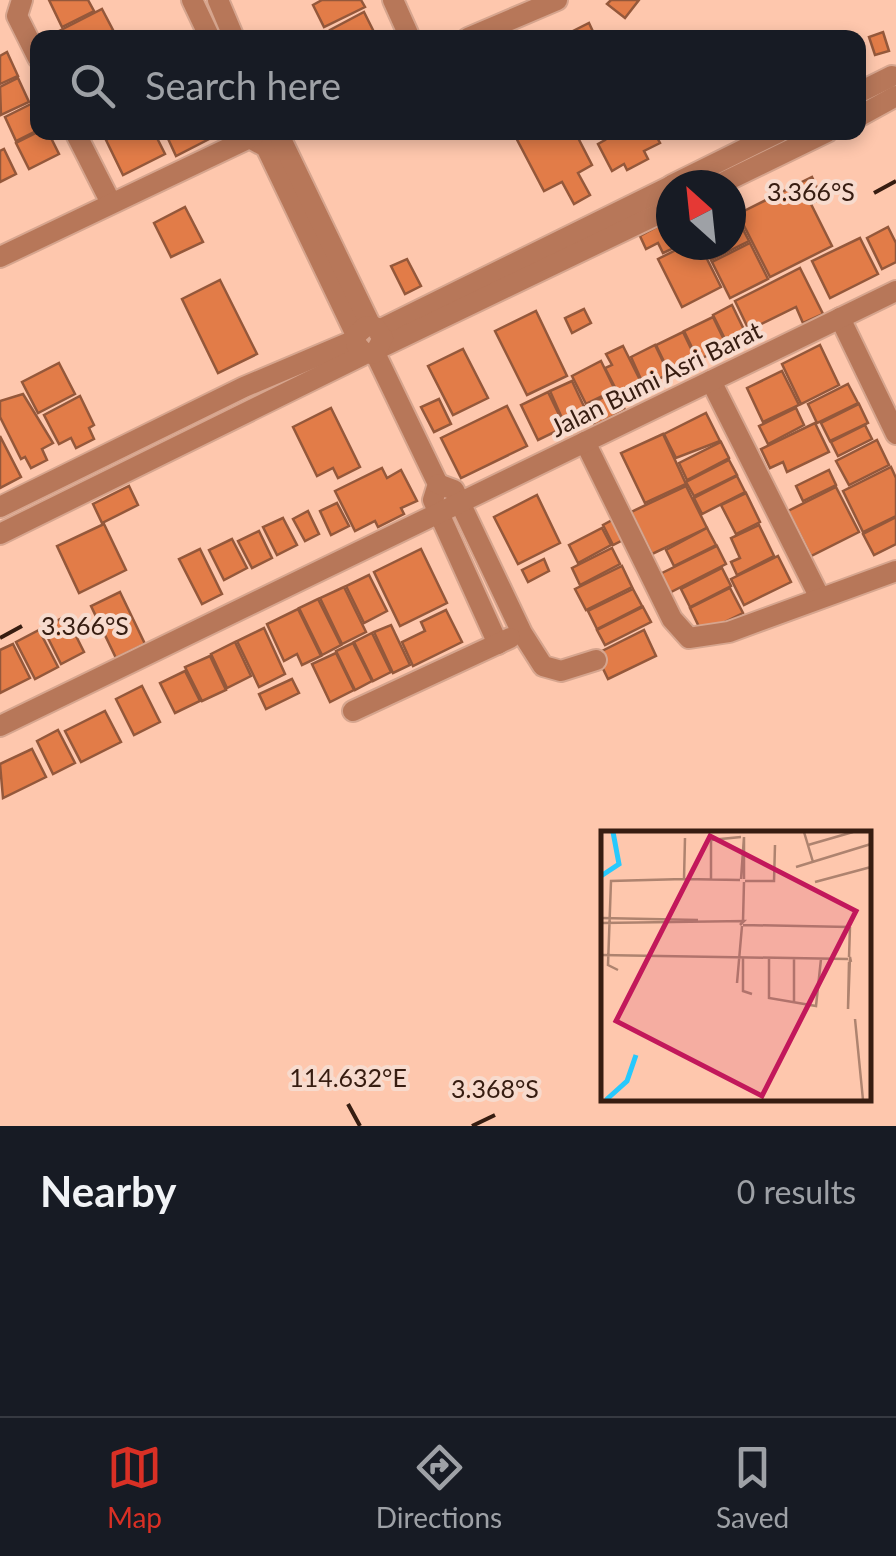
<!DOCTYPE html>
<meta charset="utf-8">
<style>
body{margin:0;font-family:Lato,sans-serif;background:#20242c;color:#f1f3f6}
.compass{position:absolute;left:656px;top:170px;width:90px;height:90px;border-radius:50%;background:#171b24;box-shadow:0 5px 15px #0003;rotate:333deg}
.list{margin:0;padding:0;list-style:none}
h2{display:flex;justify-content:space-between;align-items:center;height:130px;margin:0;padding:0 40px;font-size:42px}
h2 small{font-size:32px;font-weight:400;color:#9ea1a6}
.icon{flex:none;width:55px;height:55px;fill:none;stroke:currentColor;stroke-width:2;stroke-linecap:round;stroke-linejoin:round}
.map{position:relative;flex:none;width:896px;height:1126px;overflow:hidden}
.search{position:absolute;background:#171b24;box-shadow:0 5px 15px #0003;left:30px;right:30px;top:30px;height:110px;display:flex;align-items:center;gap:25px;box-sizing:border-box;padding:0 35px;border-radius:20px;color:#9ea1a6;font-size:38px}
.sheet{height:290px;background:#171b24}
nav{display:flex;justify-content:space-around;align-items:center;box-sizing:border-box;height:140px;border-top:2px solid #363941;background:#171b24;font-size:28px;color:#9ea1a6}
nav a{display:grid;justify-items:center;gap:5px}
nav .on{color:#d93025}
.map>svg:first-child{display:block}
.building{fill:#e27c48;stroke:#94583b;stroke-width:2.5}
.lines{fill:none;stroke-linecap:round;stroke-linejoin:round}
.minor-casing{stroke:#d6a58e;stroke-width:24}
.minor{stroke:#b77759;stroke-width:20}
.ticks{fill:none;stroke:#371d11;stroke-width:4}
.labels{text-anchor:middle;stroke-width:8;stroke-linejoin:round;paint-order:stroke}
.street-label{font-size:25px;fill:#371d11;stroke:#f7dbce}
.inset-river{fill:none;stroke:#26c9fd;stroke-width:5}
.inset-road{fill:none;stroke:#ae836f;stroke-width:2.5}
.view{fill:#c2185b;fill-opacity:0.15;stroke:#c2185b;stroke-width:5}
.inset-edge{fill:none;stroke:#371d11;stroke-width:5}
.ticks-label{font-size:25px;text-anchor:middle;fill:#371d11;stroke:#f7dbce;stroke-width:8;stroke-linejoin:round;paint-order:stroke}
</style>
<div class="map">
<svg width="896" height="1126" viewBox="0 0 896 1126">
<rect width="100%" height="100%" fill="#fec7ad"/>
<g class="building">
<path d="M49,0H88L94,11L62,27Z"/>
<path d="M322,0H361L365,7L324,27L313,5Z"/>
<path d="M611,0H639L625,18L607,4Z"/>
<path d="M102,9L113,30L97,38H62L59,31Z"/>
<path d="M364,12L377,38H334L330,30Z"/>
<path d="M589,23L596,38H559Z"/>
<path d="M883,32L889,51L875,55L869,37Z"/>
<path d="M7,52L18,76L0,84V56Z"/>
<path d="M18,78L29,102L1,115L0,87Z"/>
<path d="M31,104L38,130L16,141L5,117Z"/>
<path d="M38,132H48L59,154L29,169L16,143Z"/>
<path d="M120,132H154L165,154L123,175L106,140Z"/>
<path d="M165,132H213L215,136L176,156Z"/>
<path d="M513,132H575L592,165L578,173L590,195L574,204L562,182L544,191Z"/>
<path d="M601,132H654L660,143L644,151L648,159L627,170L624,164L612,171L598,144L605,140Z"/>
<path d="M4,149L16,174L0,182V151Z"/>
<path d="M812,177L822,198L811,204L832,246L770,277L738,214Z"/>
<path d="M185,207L203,242L171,257L154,223Z"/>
<path d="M732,208L749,241L711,260L703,245H731Z"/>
<path d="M662,224L674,248L663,253L658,243L646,249L640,236Z"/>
<path d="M888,227L896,243V262L882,269L867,238Z"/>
<path d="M860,238L878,274L830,298L812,261Z"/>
<path d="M750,243L768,279L730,298L712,262Z"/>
<path d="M686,245H700L721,287L682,307L658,259Z"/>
<path d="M407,259L421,286L405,294L391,266Z"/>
<path d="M800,268L823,314L803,323L796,307L749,330L735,301Z"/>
<path d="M220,280L257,354L218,373L182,299Z"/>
<path d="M732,305L747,336L728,345L713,315Z"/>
<path d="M584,309L591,323L572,333L565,318Z"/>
<path d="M536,311L567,376L527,395L495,331Z"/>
<path d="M713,317L727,346L698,360L684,331Z"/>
<path d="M683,332L697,361L670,374L656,345Z"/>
<path d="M655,345L669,374L644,386L631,357Z"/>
<path d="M820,345L839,385L801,404L782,364Z"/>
<path d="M623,346L643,386L620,397L605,368L612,365L606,354Z"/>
<path d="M463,349L488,398L453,415L428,366Z"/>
<path d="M601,361L615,390L586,404L572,376Z"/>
<path d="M59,363L75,394L38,413L22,382Z"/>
<path d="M782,371L799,405L763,422L747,388Z"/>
<path d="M572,381L588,415L565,425L550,391Z"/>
<path d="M848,384L858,403L817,423L808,404Z"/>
<path d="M616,391L625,410L595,425L585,406Z"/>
<path d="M548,392L565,427L538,440L521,405Z"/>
<path d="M23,394L53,443L42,449L47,460L31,468L25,457L21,459L0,417V401Z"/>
<path d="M80,396L94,425L89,428L94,439L76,448L71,438L59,444L44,415Z"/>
<path d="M439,399L451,424L434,432L421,407Z"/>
<path d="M859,404L868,423L830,441L821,423Z"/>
<path d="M507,406L527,446L461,478L441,438Z"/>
<path d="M331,408L360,467L338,478L333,468L317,476L293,427Z"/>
<path d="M796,408L804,425L768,444L759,426Z"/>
<path d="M706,413L720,441L676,458L664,434Z"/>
<path d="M815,423L829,452L787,472L783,462L770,468L761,449Z"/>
<path d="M865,425L872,439L838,456L831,442Z"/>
<path d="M663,434L686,484L645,503L621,453Z"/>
<path d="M0,436L21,477L0,488Z"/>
<path d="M877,440L889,465L849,485L836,461Z"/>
<path d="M721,442L729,458L687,480L679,463Z"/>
<path d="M729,460L737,475L694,496L686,482Z"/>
<path d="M891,467L896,478V516L863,532L843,491Z"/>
<path d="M382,468L387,478L401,470L417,501L401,508L404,514L378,527L375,521L355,531L335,491Z"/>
<path d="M829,470L836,485L803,501L796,486Z"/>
<path d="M737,476L745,492L702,514L694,498Z"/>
<path d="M129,486L138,505L102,523L93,504Z"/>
<path d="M686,486L707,528L652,554L631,512Z"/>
<path d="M836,487L859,532L811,556L788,511Z"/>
<path d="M746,493L760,522L736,534L721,505Z"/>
<path d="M537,495L560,543L518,564L494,517Z"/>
<path d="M337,503L349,526L331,535L320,511Z"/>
<path d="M308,511L319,534L305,541L293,519Z"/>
<path d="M896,517V544L874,555L863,534Z"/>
<path d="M283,518L297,545L277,555L263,527Z"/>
<path d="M616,518L627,538L613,545L603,525Z"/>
<path d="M104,524L126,570L79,593L57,546Z"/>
<path d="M759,525L774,556L737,575L731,562L740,558L731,538Z"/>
<path d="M602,528L611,545L578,563L569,545Z"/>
<path d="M707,528L716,545L674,566L666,550Z"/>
<path d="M259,531L272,558L252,568L238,541Z"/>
<path d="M232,539L247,568L224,580L209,550Z"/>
<path d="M717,546L726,564L669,593L660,574Z"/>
<path d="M612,548L620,564L580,585L572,568Z"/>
<path d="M200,549L222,594L202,604L179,559Z"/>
<path d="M421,549L447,603L400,626L374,572Z"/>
<path d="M778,556L791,582L744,605L731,579Z"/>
<path d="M544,559L549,571L528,582L522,570Z"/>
<path d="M622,566L632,587L586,610L575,589Z"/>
<path d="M722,568L731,586L690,607L681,589Z"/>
<path d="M369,575L387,611L364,623L346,586Z"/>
<path d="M344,587L366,632L342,644L320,598Z"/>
<path d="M730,588L743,613L702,633L690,608Z"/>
<path d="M633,589L642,606L597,629L588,611Z"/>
<path d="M120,592L145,644L116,658L91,606Z"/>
<path d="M318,599L341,645L322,655L299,608Z"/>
<path d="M643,607L651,622L605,645L597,630Z"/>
<path d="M298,609L321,656L302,665L297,654L284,661L267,624Z"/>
<path d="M446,610L462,642L413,666L402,642L425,631L421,622Z"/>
<path d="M66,616L84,652L61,664L43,628Z"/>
<path d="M391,625L410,665L393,673L374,632Z"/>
<path d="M264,628L285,674L259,687L237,641Z"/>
<path d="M39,630L58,667L35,679L16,642Z"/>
<path d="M644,630L656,656L608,679L596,654Z"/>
<path d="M372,633L391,672L373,681L354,642Z"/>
<path d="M235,642L251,676L227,688L211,654Z"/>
<path d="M353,643L372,681L355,690L336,651Z"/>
<path d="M13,644L30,678L0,693V650Z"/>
<path d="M336,653L354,690L330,702L312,664Z"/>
<path d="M210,656L226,690L202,701L185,667Z"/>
<path d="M185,671L200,701L175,713L160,683Z"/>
<path d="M292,679L299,693L266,709L259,694Z"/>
<path d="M142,686L160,722L134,735L116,699Z"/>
<path d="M105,711L121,742L81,762L65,731Z"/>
<path d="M58,730L75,763L53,774L37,741Z"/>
<path d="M32,749L46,777L3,798L0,764Z"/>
</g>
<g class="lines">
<g class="minor-casing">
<g id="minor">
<path d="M22,0L17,16L38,58"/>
<path d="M192,0L210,38"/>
<path d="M218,0L234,38"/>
<path d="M393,0L410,38"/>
<path d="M468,38L557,0"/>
<path d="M858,93L892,76"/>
<path d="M858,117L896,96"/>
<path d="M75,132L111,203"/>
<path d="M253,132L255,141L266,147L356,335"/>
<path d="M280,137L371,326"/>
<path d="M672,185L779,132"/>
<path d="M718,185L827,132"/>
<path d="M0,257L254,136"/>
<path d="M840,318L896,434"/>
<path d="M379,330L671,186"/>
<path d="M382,347L671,208"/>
<path d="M375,353L438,484L433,500L498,644"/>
<path d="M711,381L819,596"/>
<path d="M585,442L672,619L689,638L729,632L896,571"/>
<path d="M438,484L454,490L522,633L543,666L561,671L596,660"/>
<path d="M0,507L244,387L355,340"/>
<path d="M0,534L365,354L375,353L383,338L375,327L366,326L356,335V344L365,354"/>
<path d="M353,711L510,638"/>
<path d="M0,726L896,291"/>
</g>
</g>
<use href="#minor" class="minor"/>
</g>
<path class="ticks" d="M874,193L896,181M0,638L22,626M348,1104L360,1126M472,1126L495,1115"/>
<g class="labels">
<g class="street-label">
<text transform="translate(656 379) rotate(-26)" y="9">Jalan Bumi Asri Barat</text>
</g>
</g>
<g transform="translate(601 831)">
<rect width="270" height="270" fill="#fec7ad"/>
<path class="inset-river" d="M0,45L18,33L12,1M5,269L26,250L35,224"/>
<path class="inset-road" d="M203,1L212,31M84,7L83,48L139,49M207,14L252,1M195,36L270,13M110,48V9L140,6M140,48L143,6V48M144,50H173L174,14M214,51L270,36M0,87L97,89M142,90L143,51M0,92L143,90L139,94M142,94L248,96M0,124L247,128M248,126L249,96M142,127V160L151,163M168,127V167L215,175L220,128M248,131L247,178L249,126L250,131M17,139L7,134L10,50L83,48M136,152L141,95M193,171V127M254,188L262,269"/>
<path class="view" d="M109,5L255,80L161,265L15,190Z"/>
<rect width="270" height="270" class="inset-edge"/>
</g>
<g class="ticks-label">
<text x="811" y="201">3.366°S</text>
<text x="85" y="635">3.366°S</text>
<text x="348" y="1087">114.632°E</text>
<text x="495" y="1098">3.368°S</text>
</g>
</svg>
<svg class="compass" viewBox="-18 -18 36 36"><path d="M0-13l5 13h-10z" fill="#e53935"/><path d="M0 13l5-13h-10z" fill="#9ea1a6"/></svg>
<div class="search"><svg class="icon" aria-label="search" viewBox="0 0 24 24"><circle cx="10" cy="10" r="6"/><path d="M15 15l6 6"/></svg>Search here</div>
</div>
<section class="sheet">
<h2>Nearby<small>0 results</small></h2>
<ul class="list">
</ul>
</section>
<nav>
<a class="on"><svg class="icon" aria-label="map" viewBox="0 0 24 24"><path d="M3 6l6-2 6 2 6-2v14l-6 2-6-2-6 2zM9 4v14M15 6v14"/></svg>Map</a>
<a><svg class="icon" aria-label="directions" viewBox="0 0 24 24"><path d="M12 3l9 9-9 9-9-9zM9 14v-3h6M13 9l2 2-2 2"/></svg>Directions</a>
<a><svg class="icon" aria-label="saved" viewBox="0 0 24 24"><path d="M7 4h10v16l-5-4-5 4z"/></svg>Saved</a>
</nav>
